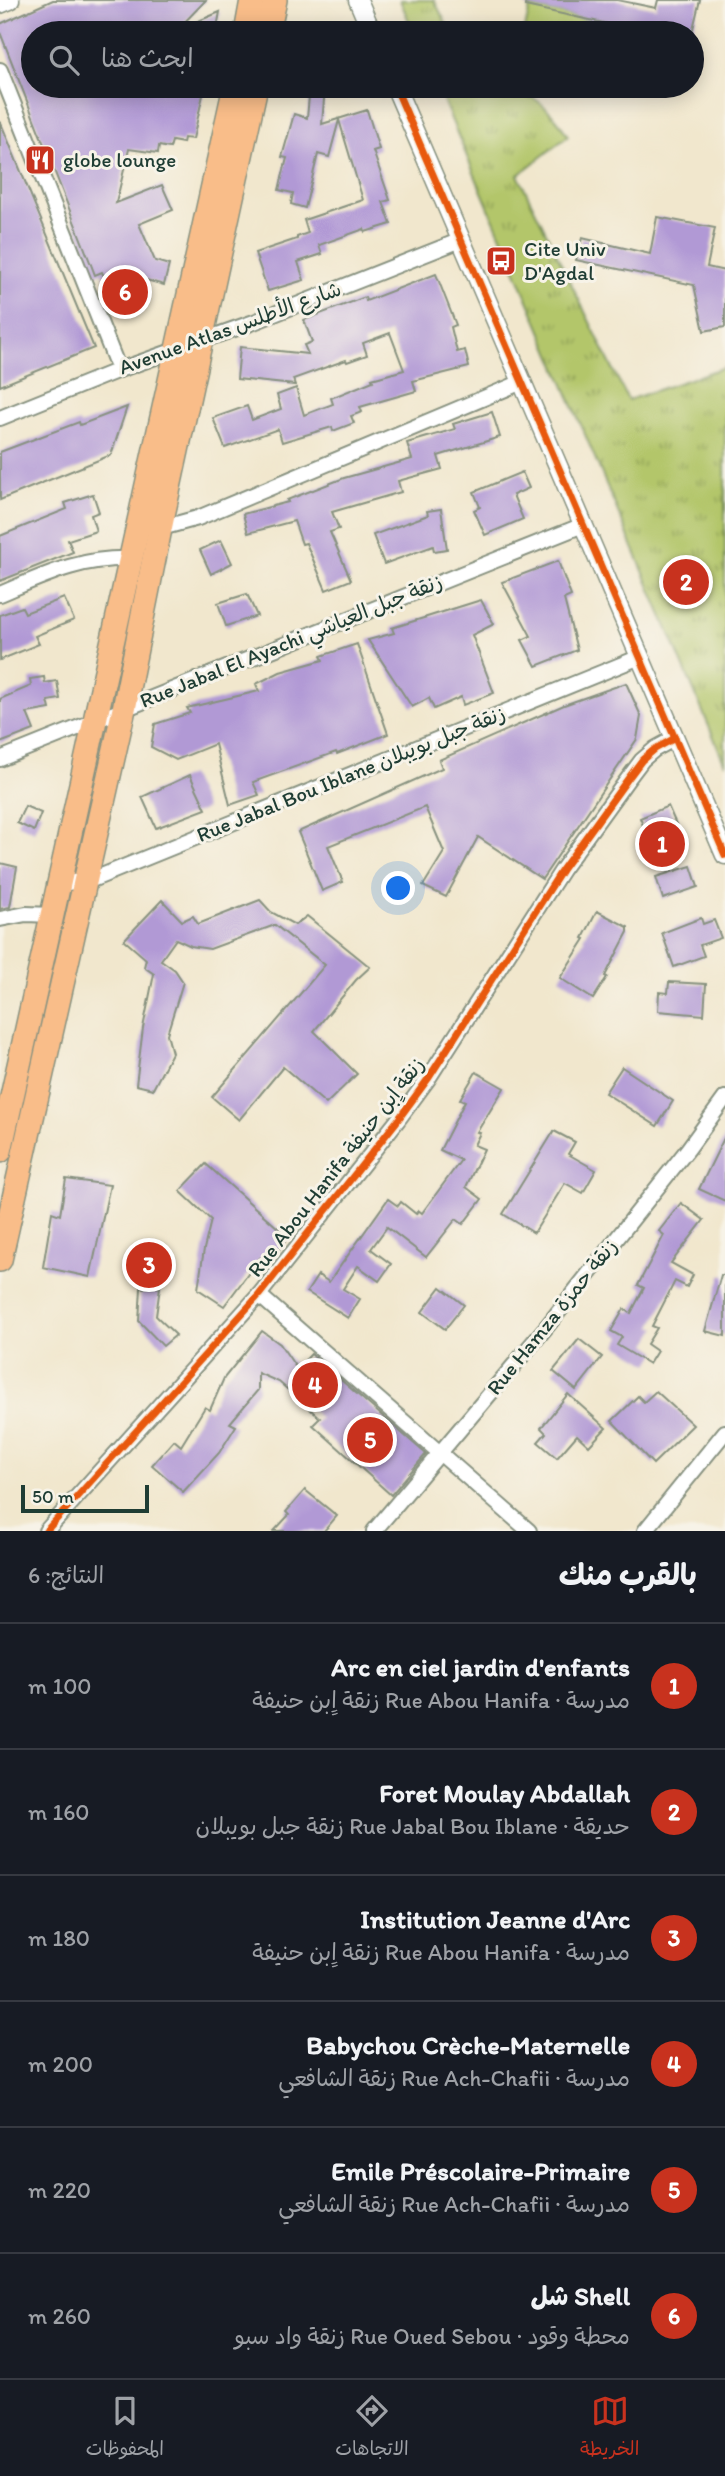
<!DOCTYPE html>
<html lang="ar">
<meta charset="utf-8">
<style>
body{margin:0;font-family:Itim,"Playpen Sans Arabic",sans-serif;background:#242831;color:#f1f3f6;direction:rtl}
.scale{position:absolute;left:21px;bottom:18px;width:128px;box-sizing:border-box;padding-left:7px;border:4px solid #1f3d34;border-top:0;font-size:19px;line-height:24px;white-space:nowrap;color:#1f3d34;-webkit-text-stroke:5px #f7f3e8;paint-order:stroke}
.you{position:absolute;left:399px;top:889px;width:24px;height:24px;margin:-18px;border:5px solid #fff;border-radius:50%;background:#1a73e8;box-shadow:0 0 0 10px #1a73e833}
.badge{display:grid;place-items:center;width:46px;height:46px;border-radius:50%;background:#c8321e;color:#fff;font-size:23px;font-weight:700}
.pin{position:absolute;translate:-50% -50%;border:4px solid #fff;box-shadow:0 2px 7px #0006}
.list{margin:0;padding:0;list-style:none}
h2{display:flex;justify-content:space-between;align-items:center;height:91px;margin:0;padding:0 28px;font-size:30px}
h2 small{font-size:23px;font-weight:400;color:#9ea1a6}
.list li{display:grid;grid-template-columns:46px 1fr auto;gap:21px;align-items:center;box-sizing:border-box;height:126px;padding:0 28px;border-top:2px solid #363941}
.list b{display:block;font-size:26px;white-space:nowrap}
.list p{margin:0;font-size:23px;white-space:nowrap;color:#9ea1a6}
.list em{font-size:23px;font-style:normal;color:#9ea1a6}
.icon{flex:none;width:38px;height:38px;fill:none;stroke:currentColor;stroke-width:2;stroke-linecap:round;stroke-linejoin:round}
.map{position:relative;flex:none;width:725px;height:1531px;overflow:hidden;direction:ltr}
.search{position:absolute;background:#171b24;box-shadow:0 4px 18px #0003;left:21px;right:21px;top:21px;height:77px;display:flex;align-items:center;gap:18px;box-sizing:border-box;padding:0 24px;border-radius:38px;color:#9ea1a6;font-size:26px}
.sheet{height:847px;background:#171b24}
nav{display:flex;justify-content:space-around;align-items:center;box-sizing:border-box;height:98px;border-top:2px solid #363941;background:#171b24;font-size:19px;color:#9ea1a6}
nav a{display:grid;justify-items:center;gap:4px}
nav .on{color:#c8321e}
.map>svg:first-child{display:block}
.green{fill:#b3c66a;stroke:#69824f;stroke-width:2}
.park{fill:url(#park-tufts);stroke:#69824f;stroke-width:2}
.building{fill:#b199d5}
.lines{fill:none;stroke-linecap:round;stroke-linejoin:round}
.minor-casing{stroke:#889280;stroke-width:18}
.tertiary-casing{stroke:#889280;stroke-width:21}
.primary-casing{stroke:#889280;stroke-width:26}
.minor{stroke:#fff;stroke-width:14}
.tertiary{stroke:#fff;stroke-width:18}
.primary{stroke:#f9bd89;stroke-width:23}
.cycleway-casing{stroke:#f7f3e8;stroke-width:11}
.cycleway{stroke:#e8590c;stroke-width:7}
.labels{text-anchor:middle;stroke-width:6;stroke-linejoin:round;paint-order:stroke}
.poi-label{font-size:21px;fill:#1f3d34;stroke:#f7f3e8;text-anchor:start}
.street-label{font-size:21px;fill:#1f3d34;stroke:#f7f3e8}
</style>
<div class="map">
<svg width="725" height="1531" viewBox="0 0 725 1531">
<defs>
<pattern id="park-tufts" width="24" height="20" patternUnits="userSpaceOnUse" patternTransform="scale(1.75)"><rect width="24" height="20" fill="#b3c66a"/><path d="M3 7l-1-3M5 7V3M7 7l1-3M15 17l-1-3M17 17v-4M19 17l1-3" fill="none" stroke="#91a258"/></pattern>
</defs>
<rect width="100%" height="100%" fill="#f7f3e8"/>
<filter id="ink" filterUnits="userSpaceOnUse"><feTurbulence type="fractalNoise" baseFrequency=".0143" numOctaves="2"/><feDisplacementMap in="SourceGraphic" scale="14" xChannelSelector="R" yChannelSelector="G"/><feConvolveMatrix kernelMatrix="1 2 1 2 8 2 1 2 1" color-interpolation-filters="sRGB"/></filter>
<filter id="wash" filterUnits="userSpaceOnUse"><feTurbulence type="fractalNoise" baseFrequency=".00686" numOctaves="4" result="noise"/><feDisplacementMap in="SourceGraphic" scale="28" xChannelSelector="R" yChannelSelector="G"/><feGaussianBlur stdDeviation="1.57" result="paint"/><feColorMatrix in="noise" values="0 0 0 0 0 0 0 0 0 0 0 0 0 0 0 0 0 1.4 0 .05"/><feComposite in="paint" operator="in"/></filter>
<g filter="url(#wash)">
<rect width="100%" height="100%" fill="#f1e7cd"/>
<path class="green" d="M530,7L600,22L599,33H524Z"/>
<g class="park">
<path d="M400,0H434L451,33H414Z"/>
<path d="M437,86C462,86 514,84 535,99C550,109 559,122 568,136L518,175L628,400L725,367V764Z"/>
</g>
<g id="blocks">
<g class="building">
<path d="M53,0H206L177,30L220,12L216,33H33V86H205L193,139L184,138L183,143L172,141L170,148L159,146L158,153L129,149L116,203L162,185L173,210L139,224L155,261L169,265L164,285L132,276L141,297L118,307L102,272L95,275L90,262L0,32V24Z"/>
<path d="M526,0H617L656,8L658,0H700L692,33H650L525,6Z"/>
<path d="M310,86H325L322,124L367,110L379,149L373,151L390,200L383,202L391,224L365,232L364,229L319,245L322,254L298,262L304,280L268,291L255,253L297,239V237L308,233L304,220L363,200L339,120L329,157L318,154L305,208L291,204L293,193L279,190L287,158L282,157L294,114L307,118Z"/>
<path d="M0,121L94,348L0,386Z"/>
<path d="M657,217L715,228L707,267L725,271V327L704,331L694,285L576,260L582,238L650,254Z"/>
<path d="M436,274L456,325L451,327L457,352L465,350L469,367L413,381L416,391L360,407L362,412L351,416L354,423L333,431L332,427L282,442L278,429L225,448L213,418L247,406L252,420L281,409L277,395L296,388L304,415L333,404L331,398L373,381L372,379L404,370L390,333L363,343L367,355L347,362L346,360L293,379L295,385L237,379L240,347L308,354L304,345L312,342L304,320L365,297L366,301Z"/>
<path d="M127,407L111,455L0,500V452L79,422L80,425Z"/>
<path d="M492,412L500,437L438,456L442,469L398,481L401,492L332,512L339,529L330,532L351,580L326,590L306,543L302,544L294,521L248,533L243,514L288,502L287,500L344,478L412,459L407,443L455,429L453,424Z"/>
<path d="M522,472L529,488L513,495L523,519L485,535L474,510L480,507L474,492Z"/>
<path d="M93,494L99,512L91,515L96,531L68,540L73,552L0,581V536L67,509L65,503Z"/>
<path d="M441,509L447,549L434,551L433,546L384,564L373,535L428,515L427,511Z"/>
<path d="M221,540L232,563L211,574L200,550Z"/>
<path d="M558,561L571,596L564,599L577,650L536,666L522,640L531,636L502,582Z"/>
<path d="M247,594L257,616L226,626L218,603Z"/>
<path d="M64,598L74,620L35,636L39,644L0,660V615L22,607L25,613Z"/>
<path d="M481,600L494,624L472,635L494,693L463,705L461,697L434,709L429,698L412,707L368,640L394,633L392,628Z"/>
<path d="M357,644L388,734L337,754L336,752L253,782L259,795L230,805L215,744L176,760L151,747L155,724L190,713L187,708L259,691L256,684L280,672L323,660L321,656Z"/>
<path d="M44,677L45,683L57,681L60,699L48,701L50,709L27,713L34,730L0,743V699L31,686L30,679Z"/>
<path d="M626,683L641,716L637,739L542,879L478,837L446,897L423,886L444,852L425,807L328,846L343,882L322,891L298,832L442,768L439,760L564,705Z"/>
<path d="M190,775L206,809L156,828L142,797Z"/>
<path d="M25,806L41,813L34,831L17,823Z"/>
<path d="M668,806L683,840L654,852L640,818Z"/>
<path d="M0,863L17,867L10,907L0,909Z"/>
<path d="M691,866L698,887L663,899L656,877Z"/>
<path d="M162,900L182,921L193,916L198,924L260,900L271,912L295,925L307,916L370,967L356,980L314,1031L357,1074L326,1104L283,1067L239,1120L212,1097L325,965L275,925L210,949L191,946L176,939L161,960L175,970L183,982L167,1034L172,1053L153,1089L136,1085L143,1028L154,974L144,967L146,959L124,940Z"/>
<path d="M597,911L628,927V932L605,976L607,977L593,999L560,978L585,939L583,938Z"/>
<path d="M701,918L703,924L714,920L721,938L700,945L704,956L674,967L662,933Z"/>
<path d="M669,982L706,984L704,1015L658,1011L659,992L668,993Z"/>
<path d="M622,1067L673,1101L657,1126L605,1093Z"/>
<path d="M476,1072L504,1088L477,1132L480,1133L474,1145L484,1149L466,1187L482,1199L463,1224L456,1219L426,1257L387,1227L371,1249L391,1264L379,1281L358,1266L343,1289L360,1299L348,1318L307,1292L318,1275L329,1282L388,1199L398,1206L401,1202L416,1214L418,1210L422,1213L461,1160L440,1150L465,1101L460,1099Z"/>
<path d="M554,1131L575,1142L568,1154L596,1170L583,1193L565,1183L534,1233L503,1214Z"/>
<path d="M725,1136V1201L699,1189Z"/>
<path d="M206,1164L288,1237L267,1265L260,1258L224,1306L198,1289L204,1249L211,1220L180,1191Z"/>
<path d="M66,1179L110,1185L90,1277L43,1267L52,1212L60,1215Z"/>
<path d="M681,1203L704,1220L671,1263L693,1275L687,1287L675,1281L652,1326L657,1328L647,1344L657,1351L649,1364L617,1345L622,1337L611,1331L624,1309L631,1313L644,1288L638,1285L664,1235L659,1231Z"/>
<path d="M721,1275H725V1336L705,1331Z"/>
<path d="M160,1287L156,1316L176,1335L163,1346L139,1321L141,1288Z"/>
<path d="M441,1287L464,1305L445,1329L422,1312Z"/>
<path d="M262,1331L280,1344L297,1369L311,1354L426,1454L391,1495L313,1425L320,1418L279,1382L258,1373V1390L230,1423L236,1426L219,1453L183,1492L152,1465L174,1440L181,1446L205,1407L210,1410L224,1378Z"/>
<path d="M579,1339L602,1357L576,1390L553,1371Z"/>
<path d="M656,1391L693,1425L653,1464L612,1421L638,1396L644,1402Z"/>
<path d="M568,1394L606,1428L589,1446L577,1435L557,1458L538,1442L546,1433L541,1428Z"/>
<path d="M305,1490L337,1516L324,1531H274L289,1515L286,1512Z"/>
</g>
</g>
</g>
<g filter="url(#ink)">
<use href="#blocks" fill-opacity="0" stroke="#889280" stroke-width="2"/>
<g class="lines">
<g class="minor-casing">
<g id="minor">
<path d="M0,70L119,370"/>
<path d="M0,418L119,370L254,322L461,240"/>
<path d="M154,530L198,518L522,382"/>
<path d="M0,594C45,575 81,557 132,559"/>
<path d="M0,759L583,525"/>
<path d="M60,884L94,879L640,657"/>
<path d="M0,919L26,914L52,915"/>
<path d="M259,1295L529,1531"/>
<path d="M46,1531L259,1295L397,1121L428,1079L562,870L627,780L642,760L655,749L675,738"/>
<path d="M374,1531L548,1325L688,1149L725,1098"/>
<path d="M645,1531L725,1432"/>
</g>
</g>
<g class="tertiary-casing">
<g id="tertiary">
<path d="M358,0L372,33"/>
<path d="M0,4L10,0"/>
<path d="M395,86L725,855"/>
</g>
</g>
<g class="primary-casing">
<g id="primary">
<path d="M246,33L252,0"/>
<path d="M268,33L275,0"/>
<path d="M0,1151L235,86"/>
<path d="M0,1260L124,709L160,529L256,86"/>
</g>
</g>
<use href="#minor" class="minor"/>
<use href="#tertiary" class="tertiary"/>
<use href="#primary" class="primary"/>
<g class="cycleway-casing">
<g id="cycleway">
<path d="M395,86L725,855"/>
<path d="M46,1531L259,1295L397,1121L428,1079L562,870L627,780L642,760L655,749L675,738"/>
</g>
</g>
<use href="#cycleway" class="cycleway"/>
</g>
</g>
<defs>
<g id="restaurant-square" transform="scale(1.575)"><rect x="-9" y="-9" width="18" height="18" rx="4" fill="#c8321e" stroke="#f7f3e8"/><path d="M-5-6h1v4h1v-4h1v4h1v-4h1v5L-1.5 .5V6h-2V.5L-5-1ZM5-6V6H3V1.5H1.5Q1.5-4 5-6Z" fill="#fff"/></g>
<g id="bus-square" transform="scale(1.575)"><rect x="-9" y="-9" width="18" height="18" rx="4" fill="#c8321e" stroke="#f7f3e8"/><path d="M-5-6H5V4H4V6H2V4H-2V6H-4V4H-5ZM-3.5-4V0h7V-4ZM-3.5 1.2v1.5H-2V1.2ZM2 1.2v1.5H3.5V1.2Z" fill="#fff"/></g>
</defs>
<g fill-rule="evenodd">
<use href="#restaurant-square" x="40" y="160"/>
<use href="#bus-square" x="501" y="261"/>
</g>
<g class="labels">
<g class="poi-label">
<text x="63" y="167">globe lounge</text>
<text x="524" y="256">Cite Univ<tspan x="524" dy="24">D'Agdal</tspan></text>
</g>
<g class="street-label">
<text transform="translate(230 328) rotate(-20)" y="7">Avenue Atlas شارع الأطلس</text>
<text transform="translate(291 641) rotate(-22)" y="7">Rue Jabal El Ayachi زنقة جبل العياشي</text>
<text transform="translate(351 774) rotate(-22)" y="7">Rue Jabal Bou Iblane زنقة جبل بويبلان</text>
<text transform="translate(336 1167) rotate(-52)" y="7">Rue Abou Hanifa زنقة اٍبن حنيفة</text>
<text transform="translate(552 1317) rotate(-51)" y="7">Rue Hamza زنقة حمزة</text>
</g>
</g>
</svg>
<div class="scale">50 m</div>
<div class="you"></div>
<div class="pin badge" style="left:662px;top:844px">1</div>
<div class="pin badge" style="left:686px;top:582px">2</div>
<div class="pin badge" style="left:149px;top:1265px">3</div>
<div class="pin badge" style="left:315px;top:1385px">4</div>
<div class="pin badge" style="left:370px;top:1440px">5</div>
<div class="pin badge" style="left:125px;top:292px">6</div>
<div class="search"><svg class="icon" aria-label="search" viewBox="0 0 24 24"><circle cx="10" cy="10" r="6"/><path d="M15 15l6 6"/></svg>ابحث هنا</div>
</div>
<section class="sheet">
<h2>بالقرب منك<small>النتائج: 6</small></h2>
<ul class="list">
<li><span class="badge">1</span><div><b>Arc en ciel jardin d'enfants</b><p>مدرسة · Rue Abou Hanifa زنقة اٍبن حنيفة</p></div><em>100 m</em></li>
<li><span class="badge">2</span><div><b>Foret Moulay Abdallah</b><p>حديقة · Rue Jabal Bou Iblane زنقة جبل بويبلان</p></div><em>160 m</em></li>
<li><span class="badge">3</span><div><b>Institution Jeanne d'Arc</b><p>مدرسة · Rue Abou Hanifa زنقة اٍبن حنيفة</p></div><em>180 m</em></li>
<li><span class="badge">4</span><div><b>Babychou Crèche-Maternelle</b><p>مدرسة · Rue Ach-Chafii زنقة الشافعي</p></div><em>200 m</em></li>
<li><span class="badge">5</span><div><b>Emile Préscolaire-Primaire</b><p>مدرسة · Rue Ach-Chafii زنقة الشافعي</p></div><em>220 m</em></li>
<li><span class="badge">6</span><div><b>Shell شل</b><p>محطة وقود · Rue Oued Sebou زنقة واد سبو</p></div><em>260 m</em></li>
</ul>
</section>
<nav>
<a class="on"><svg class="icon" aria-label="map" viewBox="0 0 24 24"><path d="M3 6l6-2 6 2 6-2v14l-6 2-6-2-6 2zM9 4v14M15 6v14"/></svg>الخريطة</a>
<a><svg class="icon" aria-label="directions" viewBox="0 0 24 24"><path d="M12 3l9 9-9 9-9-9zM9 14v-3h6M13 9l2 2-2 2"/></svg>الاتجاهات</a>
<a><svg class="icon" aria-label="saved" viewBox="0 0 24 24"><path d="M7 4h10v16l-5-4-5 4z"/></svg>المحفوظات</a>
</nav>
